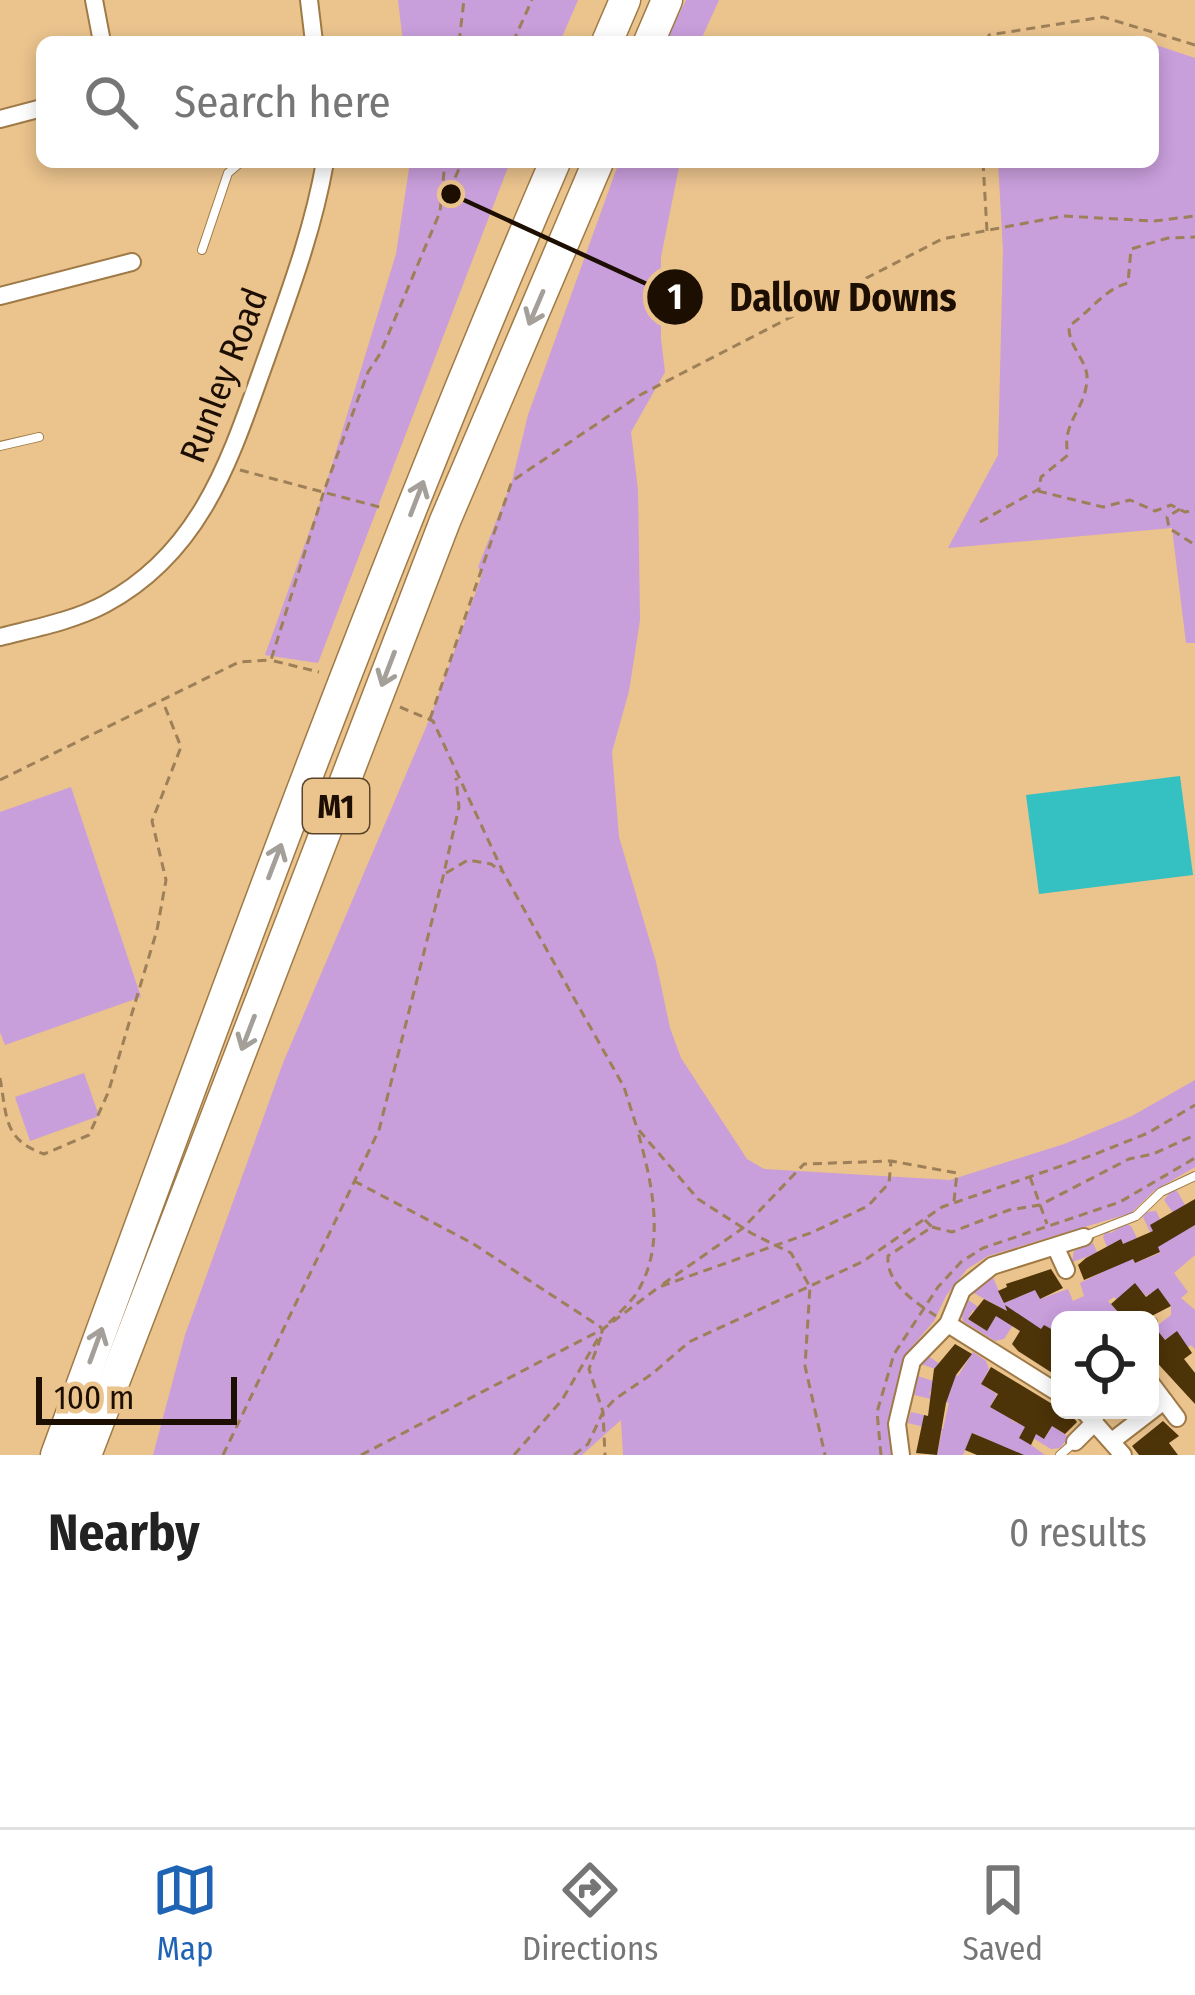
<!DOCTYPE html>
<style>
body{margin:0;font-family:"Fira Sans Condensed",sans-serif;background:#f2f2f2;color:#222}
.controls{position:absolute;right:36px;bottom:36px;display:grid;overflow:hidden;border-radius:18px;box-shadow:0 6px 18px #0003}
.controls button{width:108px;height:108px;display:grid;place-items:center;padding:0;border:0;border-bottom:3px solid #e0e0e0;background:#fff;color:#222;font:60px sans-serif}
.scale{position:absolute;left:36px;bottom:30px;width:201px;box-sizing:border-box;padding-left:12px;border:6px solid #1c0e00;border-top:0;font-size:33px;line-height:42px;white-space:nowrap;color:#1c0e00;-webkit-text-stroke:9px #eac38d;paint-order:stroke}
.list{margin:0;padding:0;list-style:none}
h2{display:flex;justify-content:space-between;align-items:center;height:156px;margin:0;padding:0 48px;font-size:51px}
h2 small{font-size:39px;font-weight:400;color:#767676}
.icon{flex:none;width:66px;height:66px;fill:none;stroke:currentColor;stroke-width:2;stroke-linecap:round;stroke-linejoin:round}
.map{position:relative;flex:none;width:1195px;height:1455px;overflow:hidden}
.search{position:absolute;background:#fff;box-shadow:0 6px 18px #0003;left:36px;right:36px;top:36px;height:132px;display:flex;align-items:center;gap:30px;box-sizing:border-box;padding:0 42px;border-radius:18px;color:#767676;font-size:45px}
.sheet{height:372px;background:#fff}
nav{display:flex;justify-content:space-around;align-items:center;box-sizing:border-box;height:168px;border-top:3px solid #e0e0e0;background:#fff;font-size:33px;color:#767676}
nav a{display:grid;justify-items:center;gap:6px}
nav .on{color:#1f64b4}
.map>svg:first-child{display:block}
.green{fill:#c89edb}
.water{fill:#35c1c2}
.building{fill:#4d3308}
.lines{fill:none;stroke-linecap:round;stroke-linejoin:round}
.service-casing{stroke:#9f7a46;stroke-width:10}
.minor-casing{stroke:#9f7a46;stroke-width:20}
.motorway-casing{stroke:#9f7a46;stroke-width:33}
.path{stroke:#9d7f58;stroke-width:3;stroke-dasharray:9 6;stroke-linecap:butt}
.service{stroke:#fff;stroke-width:8}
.minor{stroke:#fff;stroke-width:16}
.motorway{stroke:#fff;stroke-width:30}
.oneway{stroke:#a49f99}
.labels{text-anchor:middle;stroke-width:12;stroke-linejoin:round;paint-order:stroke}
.shield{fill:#eac38d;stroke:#5a442a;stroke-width:3}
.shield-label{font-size:33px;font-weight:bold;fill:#1c0e00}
.street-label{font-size:36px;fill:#1c0e00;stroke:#eac38d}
.leader{fill:none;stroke:#1c0e00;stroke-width:4.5}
.callout-dot{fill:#1c0e00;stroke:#eac38d;stroke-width:4.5}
.mark-label{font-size:36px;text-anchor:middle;font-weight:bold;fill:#fff}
.callout-label{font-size:39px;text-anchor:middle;font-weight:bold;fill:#1c0e00;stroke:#eac38d;stroke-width:12;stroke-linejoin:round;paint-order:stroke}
</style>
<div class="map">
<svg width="1195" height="1455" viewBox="0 0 1195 1455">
<rect width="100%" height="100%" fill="#eac38d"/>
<g class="green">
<path d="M398,0H578L560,42H403Z"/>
<path d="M686,0H719L700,42H665Z"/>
<path d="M1153,44L1195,58V643H1186L1172,528L948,548L998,455L1003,250L998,162H1153Z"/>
<path d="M410,162H510L318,663L265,655L324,491L396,254Z"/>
<path d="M619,162H680L661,257V339L665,372L631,432L638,490L640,620L629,691L612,752L619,837L656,962L670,1028L681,1058L747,1159L764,1169L950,1180L1064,1144L1132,1116L1195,1080V1167L1154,1191L1131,1213L988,1256L967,1269L946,1296L934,1321L904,1356L889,1418L891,1455H623L621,1420L582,1455H153L185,1335L283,1063L430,718L482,575L478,567L512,481L528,415Z"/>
<path d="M71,787L141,997L5,1045L0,1032V812Z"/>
<path d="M84,1073L99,1116L30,1141L15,1097Z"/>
<path d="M1171,1191H1177L1185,1205L1187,1230L1195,1225V1255L1174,1273L1188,1292L1181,1298L1195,1310V1349L1191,1345L1176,1355L1177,1332L1164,1340L1157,1330L1150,1335V1331L1171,1315V1306L1158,1289L1146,1296L1135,1284L1126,1310L1114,1297L1108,1301L1117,1311L1107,1320H1098L1091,1312L1086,1317L1088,1320H1060V1344L1044,1325L1036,1338L1018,1330L1025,1319L1019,1316L1004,1339L995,1341L963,1321L961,1311L967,1299L981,1309L979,1313L973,1310L968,1319L987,1330L1001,1308L972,1292L992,1275L1004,1303L1030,1292L1033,1284L1040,1299L1068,1289L1073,1301L1084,1296L1080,1283L1103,1272L1095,1254L1072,1262L1074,1251L1093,1243L1105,1271L1130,1259L1121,1240L1111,1244L1113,1250L1109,1252L1103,1237L1106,1231L1111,1233L1125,1224L1131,1226L1137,1238L1126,1243L1135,1263L1160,1253L1143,1217L1147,1212L1156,1211L1160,1219L1150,1226L1176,1217L1164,1200Z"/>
<path d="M973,1352L986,1361L989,1369L981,1384L997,1394L990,1407L996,1410L1017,1406L1011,1420L1017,1423L1023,1411L1044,1439L1052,1426L1069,1437L1060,1448L1051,1449L1023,1432L1031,1445L1045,1455H985L990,1441L973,1433L963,1455H937L942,1431L908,1423L911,1412L924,1415L923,1425L943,1429L949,1403L914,1395L918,1376L936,1382L929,1394L946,1402L955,1376L921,1364L928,1356L958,1376Z"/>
</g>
<path class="water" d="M1180,776L1193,875L1039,894L1026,795Z"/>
<g class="building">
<path d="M1195,1199V1225L1158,1247L1160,1252L1135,1263L1133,1259L1084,1280L1078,1265L1086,1258L1121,1239L1123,1244L1153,1231L1150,1225Z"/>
<path d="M1051,1269L1063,1288L1040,1299L1035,1290L1004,1303L998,1291L1007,1287L1006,1284Z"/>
<path d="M1135,1283L1146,1297L1158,1288L1171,1306L1144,1320H1107L1118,1312L1111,1304Z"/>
<path d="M984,1299L1007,1311L1005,1305L1041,1329L1044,1325L1060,1334V1378L1018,1351L1012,1344L1020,1331L996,1316L987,1331L968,1319Z"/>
<path d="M1157,1330L1165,1340L1177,1331L1192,1353L1184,1359L1195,1373V1404L1150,1355V1333Z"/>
<path d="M955,1344L972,1354L956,1375L946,1403L937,1455L916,1453L924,1415L928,1416L934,1369Z"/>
<path d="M991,1367L1072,1416L1077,1422L1065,1434L1052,1426L1044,1439L1036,1434L1031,1445L1019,1438L1025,1427L990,1407L998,1394L981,1384Z"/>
<path d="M1163,1421L1179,1436L1169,1443L1178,1455H1139L1132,1446Z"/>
<path d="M972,1433L991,1441L1024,1455H977L965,1450Z"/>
</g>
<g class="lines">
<g class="service-casing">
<g id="service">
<path d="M202,250L228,173L241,162"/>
<path d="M0,446L39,437"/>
<path d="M1085,1236L1136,1216L1161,1192L1195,1176"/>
<path d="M1150,1325L1153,1322"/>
<path d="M1060,1455L1075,1442"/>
</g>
</g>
<g class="minor-casing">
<g id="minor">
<path d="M94,0L102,42"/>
<path d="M309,0L314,42"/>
<path d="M0,119L42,108"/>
<path d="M0,296L132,262"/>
<path d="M0,637C35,628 73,621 105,604C204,551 232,453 267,356C290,291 313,230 325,162"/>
<path d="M1056,1248L1066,1270"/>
<path d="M948,1324L1060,1394"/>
<path d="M1150,1382L1177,1418"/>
<path d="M1083,1410L1123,1455"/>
<path d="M1112,1441L1164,1401"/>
<path d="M1075,1442L1095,1422"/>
<path d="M901,1455L897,1424L912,1361L948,1324L962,1290L992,1266L1084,1237"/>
</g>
</g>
<g class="motorway-casing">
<g id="motorway">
<path d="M607,42L625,0"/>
<path d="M649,42L667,0"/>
<path d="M56,1455C215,1021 372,586 555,162"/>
<path d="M86,1455L445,521L598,162"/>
</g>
</g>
<g class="path">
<path d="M459,42L464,0"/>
<path d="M513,42L532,0"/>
<path d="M987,42L989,35L1103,17L1195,45"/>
<path d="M983,162L987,231"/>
<path d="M443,205L462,162"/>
<path d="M240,470L383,508"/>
<path d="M1038,491L1103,507L1130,500L1155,511L1171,505L1185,512L1195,510"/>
<path d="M1180,509L1167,517L1169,528L1195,545"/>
<path d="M980,522L1039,489L1041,477L1068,455C1061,423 1084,412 1087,381C1089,361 1068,348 1069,326C1090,312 1104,289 1128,283L1131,249L1168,238L1195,237"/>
<path d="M274,661L319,672"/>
<path d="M400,707L433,721L503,872L624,1087L637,1128L698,1199L751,1233L791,1253L810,1287L805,1366L825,1455"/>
<path d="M430,719L512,481L640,395L942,239L1063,216L1154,221L1195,216"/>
<path d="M0,780L239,662L271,660L324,491L368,372L380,354L440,212L445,162"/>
<path d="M446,873L468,860L491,864L501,871"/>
<path d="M0,1078C7,1116 3,1140 44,1154L89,1135L108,1093L157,930L166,880L152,821L181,747L163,702"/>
<path d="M1030,1177L1047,1224"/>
<path d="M354,1181L472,1243L602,1328"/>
<path d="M925,1220L932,1227L888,1256C886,1284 915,1302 936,1316"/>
<path d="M932,1227L952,1232L1009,1210L1040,1205L1129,1159L1153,1154L1195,1135"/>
<path d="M663,1284L743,1228L804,1164L891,1161L957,1173L954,1201"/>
<path d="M609,1323C618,1314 629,1304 636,1294C667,1246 652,1183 638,1132"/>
<path d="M601,1337L589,1369L603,1412L605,1455"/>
<path d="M223,1455L379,1130L443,877L459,807L456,778"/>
<path d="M361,1455L603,1329L659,1287L813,1232L868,1206L889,1183L891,1161"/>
<path d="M514,1455L562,1400L603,1330"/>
<path d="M574,1455L588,1444L603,1412L615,1399L652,1374L689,1342L862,1262L942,1207L1093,1155L1148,1133L1195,1105"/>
<path d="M881,1455L877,1412L894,1354L938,1287L961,1262L983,1248L1120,1202L1195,1158"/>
</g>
<use href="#service" class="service"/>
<use href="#minor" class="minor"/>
<use href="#motorway" class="motorway"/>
</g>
<defs><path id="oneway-shaft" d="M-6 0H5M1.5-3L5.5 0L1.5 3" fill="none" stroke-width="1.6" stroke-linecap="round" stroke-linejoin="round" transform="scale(3)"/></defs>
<g class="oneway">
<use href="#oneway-shaft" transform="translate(536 308) rotate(113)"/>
<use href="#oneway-shaft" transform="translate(417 498) rotate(-69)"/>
<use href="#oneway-shaft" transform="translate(388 669) rotate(111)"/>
<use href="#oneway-shaft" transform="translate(275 861) rotate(-69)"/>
<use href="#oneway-shaft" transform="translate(248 1033) rotate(111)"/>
<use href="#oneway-shaft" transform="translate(96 1345) rotate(-70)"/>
</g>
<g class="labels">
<rect class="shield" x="303" y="779" width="66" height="54" rx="9"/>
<g class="shield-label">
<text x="336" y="818">M1</text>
</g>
<g class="street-label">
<text transform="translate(223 375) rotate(-69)" y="13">Runley Road</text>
</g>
</g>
<path class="leader" d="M451 194L675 297"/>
<g class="callout-dot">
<circle cx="451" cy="194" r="12"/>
<circle cx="675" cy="297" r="30"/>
</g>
<g class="mark-label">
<text x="675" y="309">1</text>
</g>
<g class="callout-label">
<text x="843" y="311">Dallow Downs</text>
</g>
</svg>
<div class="controls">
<button><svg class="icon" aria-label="locate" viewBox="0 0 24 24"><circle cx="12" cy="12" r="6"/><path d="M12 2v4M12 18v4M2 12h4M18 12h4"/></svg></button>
</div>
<div class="scale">100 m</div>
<div class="search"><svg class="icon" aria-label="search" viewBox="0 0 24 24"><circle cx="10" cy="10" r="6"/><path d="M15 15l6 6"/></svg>Search here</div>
</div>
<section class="sheet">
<h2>Nearby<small>0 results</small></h2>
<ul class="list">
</ul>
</section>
<nav>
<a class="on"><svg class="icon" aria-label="map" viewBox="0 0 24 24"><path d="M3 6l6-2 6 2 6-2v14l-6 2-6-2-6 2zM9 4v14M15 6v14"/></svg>Map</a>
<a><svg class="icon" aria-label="directions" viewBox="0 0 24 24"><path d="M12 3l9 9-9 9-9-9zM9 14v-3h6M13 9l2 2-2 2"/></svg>Directions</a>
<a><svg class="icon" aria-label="saved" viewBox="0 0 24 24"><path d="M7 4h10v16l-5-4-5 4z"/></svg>Saved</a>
</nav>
